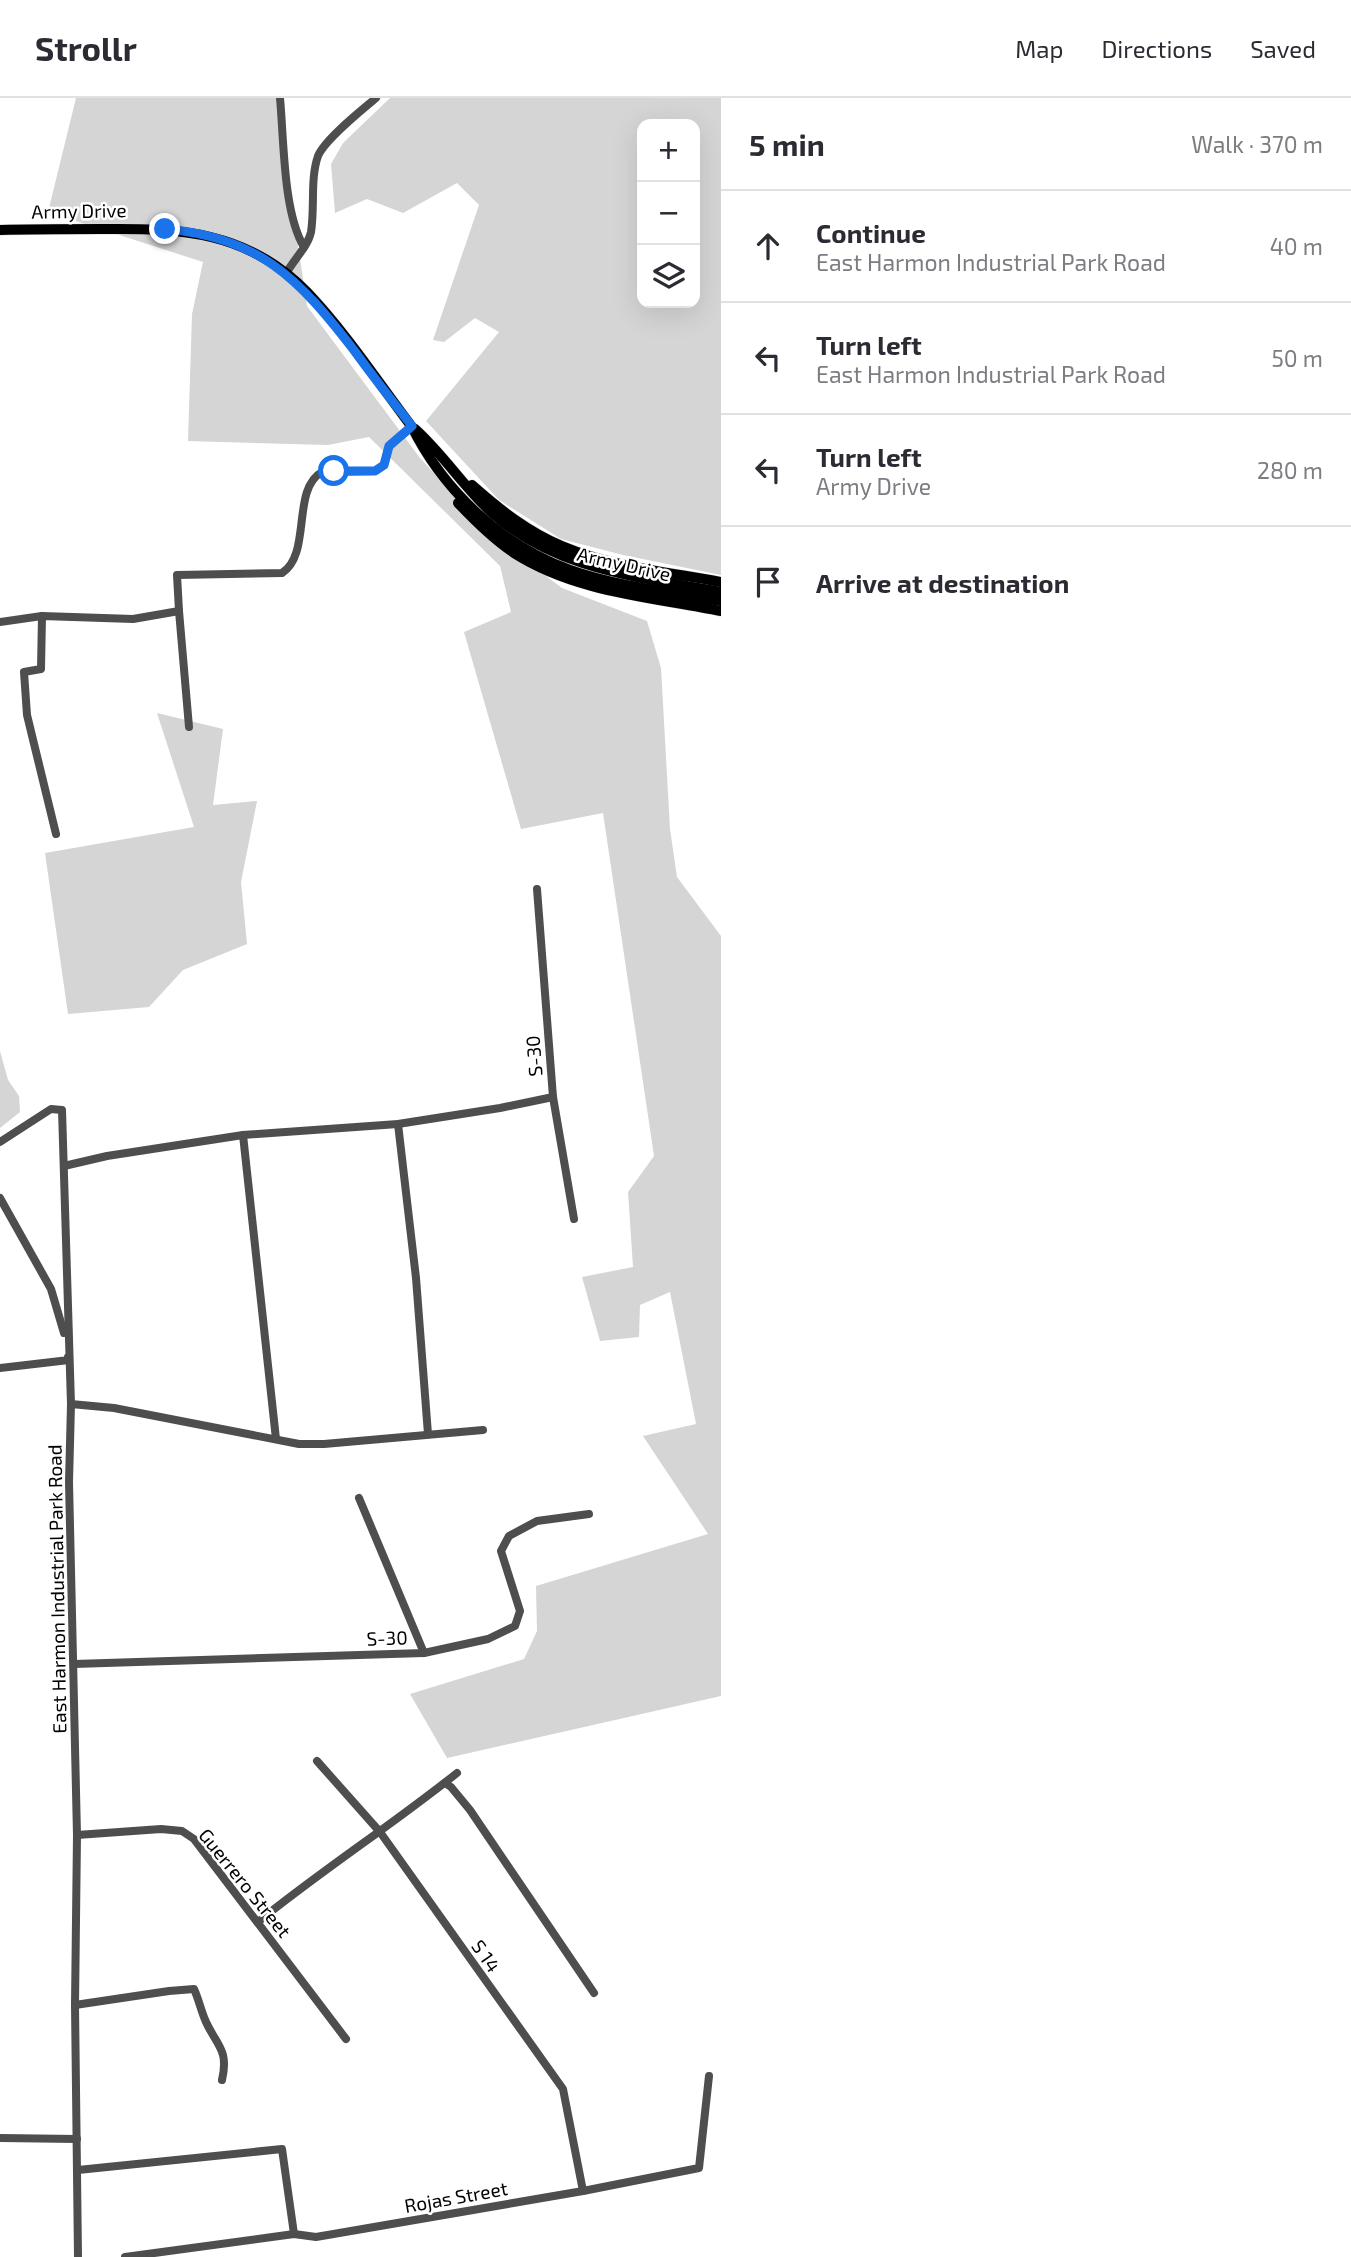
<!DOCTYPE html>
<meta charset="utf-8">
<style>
body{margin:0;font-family:"Exo 2",sans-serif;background:#f2f2f3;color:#2b2b33}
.controls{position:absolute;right:21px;top:21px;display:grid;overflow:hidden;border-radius:14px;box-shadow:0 7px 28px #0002}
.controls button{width:63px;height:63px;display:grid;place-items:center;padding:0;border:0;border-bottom:2px solid #e1e1e2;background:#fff;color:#2b2b33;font:35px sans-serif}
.stop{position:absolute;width:21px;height:21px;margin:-16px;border:5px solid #1a73e8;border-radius:50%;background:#fff}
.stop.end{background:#1a73e8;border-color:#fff;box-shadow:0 2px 7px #0008}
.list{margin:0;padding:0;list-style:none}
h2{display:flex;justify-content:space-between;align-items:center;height:91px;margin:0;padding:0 28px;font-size:30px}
h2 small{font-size:23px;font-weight:400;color:#7c7c81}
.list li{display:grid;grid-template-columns:46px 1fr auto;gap:21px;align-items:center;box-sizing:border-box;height:112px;padding:0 28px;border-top:2px solid #e1e1e2}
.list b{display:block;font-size:26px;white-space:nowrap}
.list p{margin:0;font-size:23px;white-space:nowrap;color:#7c7c81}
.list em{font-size:23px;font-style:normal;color:#7c7c81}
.icon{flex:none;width:38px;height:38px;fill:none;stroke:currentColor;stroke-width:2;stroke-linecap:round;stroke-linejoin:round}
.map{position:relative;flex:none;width:721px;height:2159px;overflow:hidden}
header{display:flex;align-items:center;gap:42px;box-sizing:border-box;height:98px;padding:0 35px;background:#fff;border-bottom:2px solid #e1e1e2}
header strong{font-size:33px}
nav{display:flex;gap:38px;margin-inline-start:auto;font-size:24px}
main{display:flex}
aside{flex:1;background:#fff}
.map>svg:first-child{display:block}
.green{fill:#d5d5d5;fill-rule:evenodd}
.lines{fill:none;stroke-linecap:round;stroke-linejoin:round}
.major-casing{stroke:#dbdbdb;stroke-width:11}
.minor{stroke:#4e4e4e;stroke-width:8}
.major{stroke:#000;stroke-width:10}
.route{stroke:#1a73e8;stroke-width:9}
.labels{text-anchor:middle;stroke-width:5;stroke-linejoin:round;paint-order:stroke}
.street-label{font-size:19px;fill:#000;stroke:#fff}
</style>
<header>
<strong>Strollr</strong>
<nav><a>Map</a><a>Directions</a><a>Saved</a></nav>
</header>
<main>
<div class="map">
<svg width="721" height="2159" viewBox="0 0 721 2159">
<rect width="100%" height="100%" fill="#fff"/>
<g class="green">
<path d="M76,0H280L287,73L307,208L420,360L491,437L562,490L647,523L661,570L670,731L677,779L721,838V1598L447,1660L410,1596L524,1561L537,1533L536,1488L708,1436L643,1338L696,1326L670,1194L640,1207L639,1239L600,1243L582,1179L633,1169L628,1094L654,1058L603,715L521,731L464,534L511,514L500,468L369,339L328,347L188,343L192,216L203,164L48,114Z"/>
<path d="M390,0H721V477L623,457L561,441L499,402L426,323L499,234L475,220L444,244L433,242L479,107L457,85L403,115L367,101L335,115L331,66L343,45ZM642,26H695V205H642Z"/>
<path d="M157,615L223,631L213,707L257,703L241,784L247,846L183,872L149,909L68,916L45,755L194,729Z"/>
<path d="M0,953L8,982L19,998L20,1014L0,1030Z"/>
</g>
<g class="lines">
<g class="major-casing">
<g id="major">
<path d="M0,132C34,131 67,131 101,131C180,130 248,133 307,194C346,235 378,284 412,329C444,393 501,447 570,472C618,489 671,494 721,503"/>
<path d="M415,331C443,356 463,388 491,414C555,472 640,479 721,494"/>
<path d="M472,387C499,411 528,434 562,448C612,469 668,474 721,484"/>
<path d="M458,405C475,423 493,441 514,455C575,494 651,499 721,513"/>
</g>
</g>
<g class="minor">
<path d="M280,0C284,42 283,114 304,149"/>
<path d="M286,176C293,162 308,149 311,134C315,109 310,81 318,58C325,41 362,12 376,0"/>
<path d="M179,513L189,629"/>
<path d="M42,518L41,571L24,574L27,617L56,736"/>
<path d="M0,524L42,518L133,521L179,513L177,477L282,475C312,456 291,391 322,374L375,373L384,367L389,348L412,329"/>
<path d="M537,791L553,999L574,1121"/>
<path d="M398,1026L416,1180L428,1336"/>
<path d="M243,1037L276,1341"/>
<path d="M0,1044L51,1011L62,1012L71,1306L69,1384L77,1737L75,1907L78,2159"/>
<path d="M64,1068L107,1058L243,1037L398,1026L500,1010L553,999"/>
<path d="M0,1100L51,1191L64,1235"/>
<path d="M0,1270L69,1262L68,1259"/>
<path d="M71,1306L114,1310L299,1346H324L483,1332"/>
<path d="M359,1400L424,1555"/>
<path d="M74,1566L424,1555L488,1541L515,1528L520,1513L501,1453L509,1438L537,1423L589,1416"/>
<path d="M317,1663L380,1734L563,1991L583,2093"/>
<path d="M445,1685L451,1689L470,1712L594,1895"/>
<path d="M77,1737L161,1731L182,1733L194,1741L346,1941"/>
<path d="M258,1824C322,1772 392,1727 457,1675"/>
<path d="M75,1907L169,1893L194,1891C199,1902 201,1913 206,1924C217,1948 229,1952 222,1982"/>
<path d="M0,2040L77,2041"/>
<path d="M78,2072L282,2051L294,2136"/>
<path d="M125,2159L294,2136L316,2139L583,2093L699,2070L709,1978"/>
</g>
<use href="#major" class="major"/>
</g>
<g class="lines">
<path class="route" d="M165,131C259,139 298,180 353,251C372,277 392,303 412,328L389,348L384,367L375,373H334"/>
</g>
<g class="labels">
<g class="street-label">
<text transform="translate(79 113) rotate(-1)" y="7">Army Drive</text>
<text transform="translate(624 466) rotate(13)" y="7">Army Drive</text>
<text transform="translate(534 958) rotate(-94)" y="7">S-30</text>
<text transform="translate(57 1491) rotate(-91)" y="7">East Harmon Industrial Park Road</text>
<text transform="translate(387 1540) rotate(-2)" y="7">S-30</text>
<text transform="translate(245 1785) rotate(51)" y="7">Guerrero Street</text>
<text transform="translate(486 1858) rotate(55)" y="7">S 14</text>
<text transform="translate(456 2099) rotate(-10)" y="7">Rojas Street</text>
</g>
</g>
</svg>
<div class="controls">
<button>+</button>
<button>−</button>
<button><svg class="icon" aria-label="layers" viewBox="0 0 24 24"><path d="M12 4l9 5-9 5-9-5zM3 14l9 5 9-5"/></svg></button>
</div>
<div class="stop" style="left:334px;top:373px"></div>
<div class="stop end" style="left:165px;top:131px"></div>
</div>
<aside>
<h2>5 min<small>Walk · 370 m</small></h2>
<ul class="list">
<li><svg class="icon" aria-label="ahead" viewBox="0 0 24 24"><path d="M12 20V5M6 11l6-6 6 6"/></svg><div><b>Continue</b><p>East Harmon Industrial Park Road</p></div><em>40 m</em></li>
<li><svg class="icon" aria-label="left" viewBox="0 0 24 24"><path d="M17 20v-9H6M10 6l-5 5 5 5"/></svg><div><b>Turn left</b><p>East Harmon Industrial Park Road</p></div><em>50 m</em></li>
<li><svg class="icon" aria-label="left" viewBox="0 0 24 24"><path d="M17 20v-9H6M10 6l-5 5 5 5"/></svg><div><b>Turn left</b><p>Army Drive</p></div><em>280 m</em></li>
<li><svg class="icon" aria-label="arrive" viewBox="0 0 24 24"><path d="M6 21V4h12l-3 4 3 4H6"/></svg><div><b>Arrive at destination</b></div></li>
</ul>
</aside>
</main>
